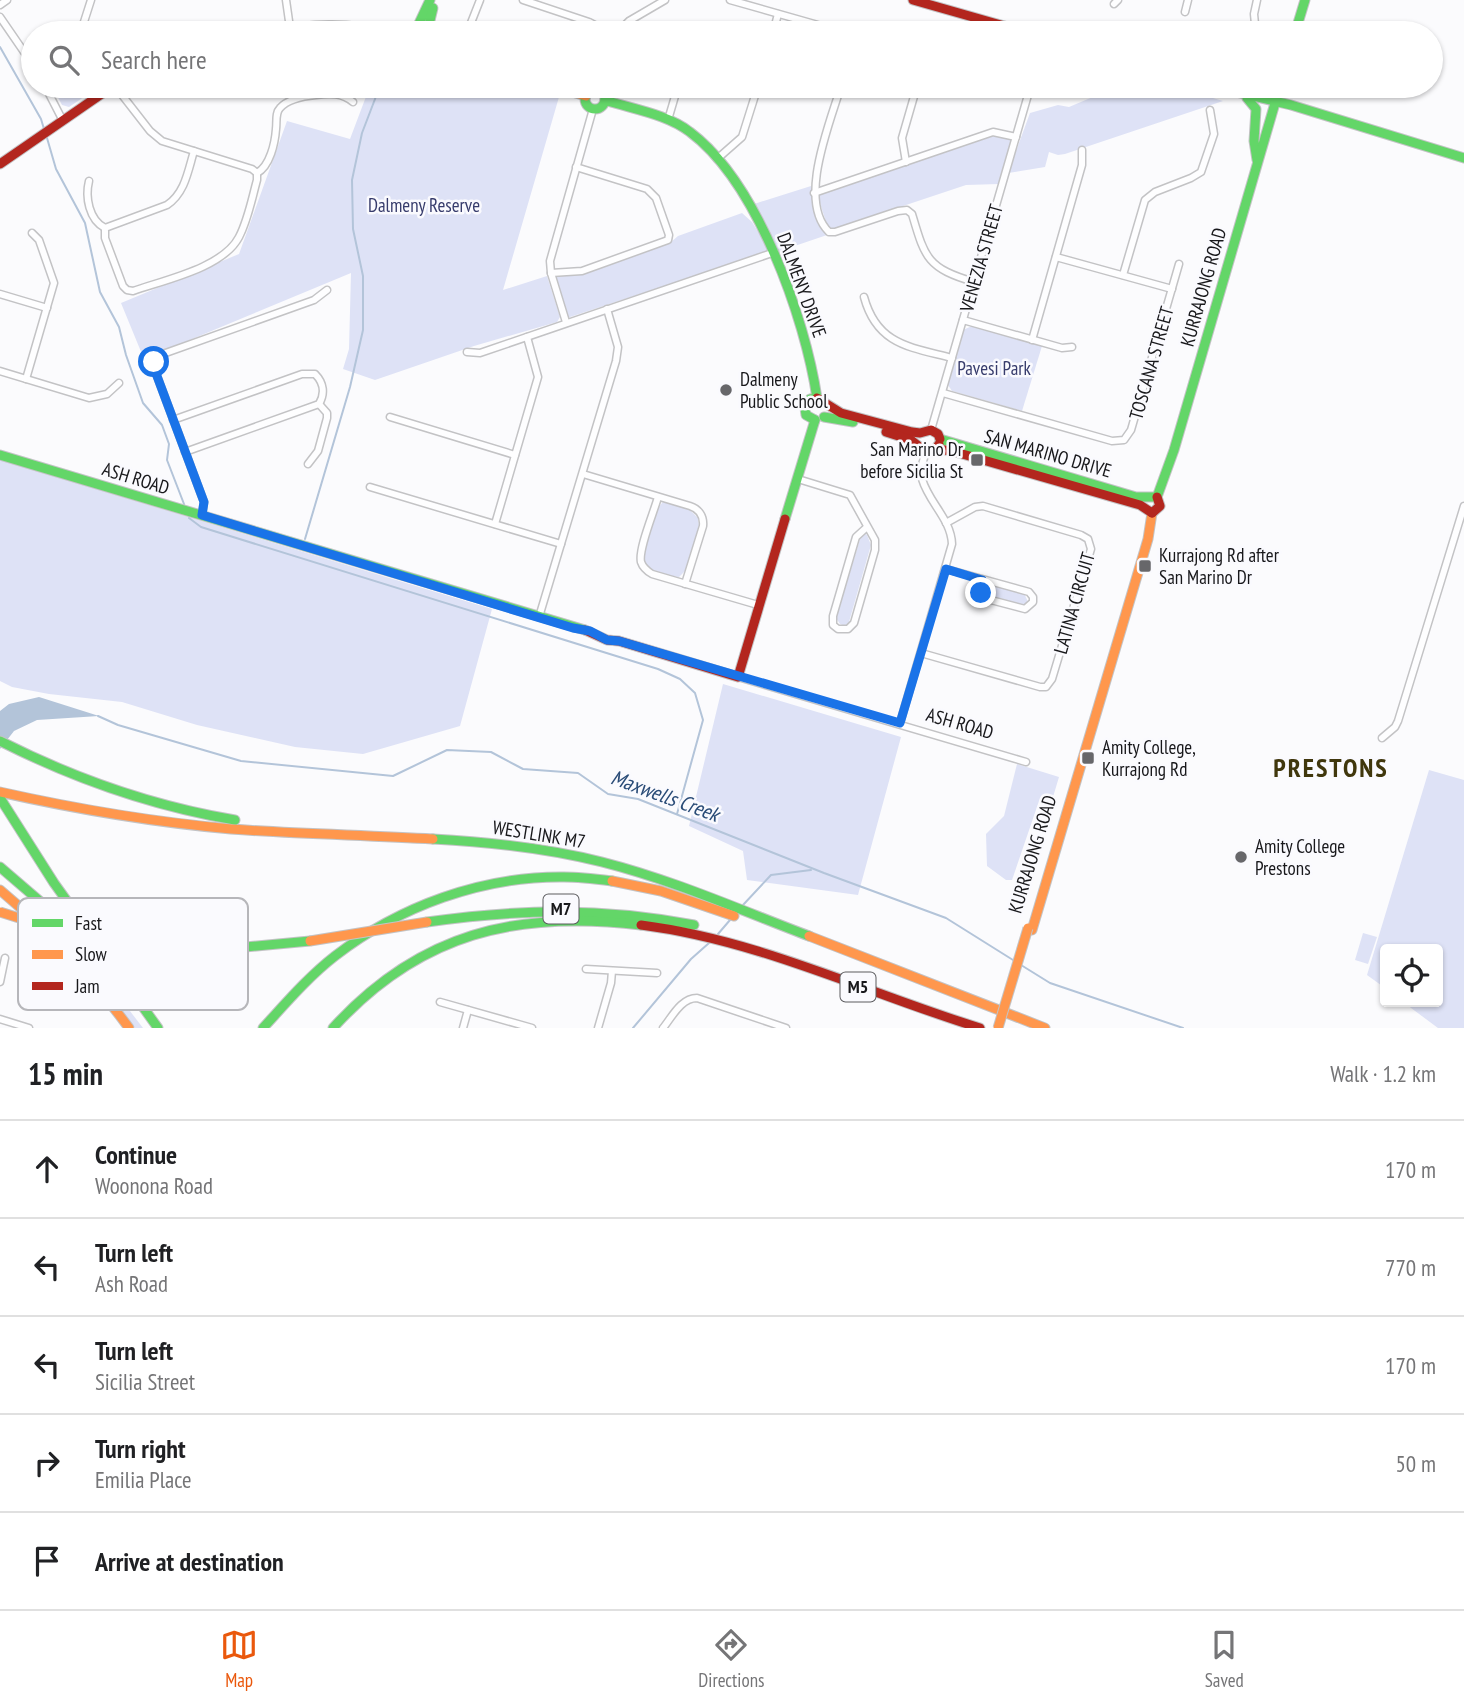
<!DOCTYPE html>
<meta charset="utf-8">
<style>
body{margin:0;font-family:"PT Sans Narrow",sans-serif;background:#f2f2f2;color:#202124}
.controls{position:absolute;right:21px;bottom:21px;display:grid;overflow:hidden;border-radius:7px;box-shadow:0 2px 5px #0004}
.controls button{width:63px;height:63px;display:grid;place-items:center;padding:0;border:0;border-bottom:2px solid #e0e0e0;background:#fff;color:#202124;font:35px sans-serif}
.stop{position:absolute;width:21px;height:21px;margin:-16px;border:5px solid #1a73e8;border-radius:50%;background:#fff}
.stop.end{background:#1a73e8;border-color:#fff;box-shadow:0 2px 7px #0008}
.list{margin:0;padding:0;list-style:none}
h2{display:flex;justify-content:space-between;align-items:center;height:91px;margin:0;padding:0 28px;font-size:30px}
h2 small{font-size:23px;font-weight:400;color:#757577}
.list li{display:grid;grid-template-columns:46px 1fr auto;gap:21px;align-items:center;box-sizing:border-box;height:98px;padding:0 28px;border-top:2px solid #e0e0e0}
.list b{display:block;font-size:26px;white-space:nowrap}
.list p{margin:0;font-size:23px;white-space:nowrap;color:#757577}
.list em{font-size:23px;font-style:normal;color:#757577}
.icon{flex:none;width:38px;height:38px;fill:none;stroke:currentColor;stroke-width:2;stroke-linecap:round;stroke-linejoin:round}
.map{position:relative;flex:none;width:1464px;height:1028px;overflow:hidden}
.search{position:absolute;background:#fff;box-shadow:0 2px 5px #0004;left:21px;right:21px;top:21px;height:77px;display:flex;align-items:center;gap:18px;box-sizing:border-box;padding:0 24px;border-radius:38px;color:#757577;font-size:26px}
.sheet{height:581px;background:#fff}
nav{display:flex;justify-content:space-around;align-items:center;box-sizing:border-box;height:98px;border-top:2px solid #e0e0e0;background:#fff;font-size:19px;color:#757577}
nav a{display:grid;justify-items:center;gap:4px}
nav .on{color:#ea580c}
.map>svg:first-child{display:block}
.green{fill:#dee2f6}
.water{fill:#b3c4d9}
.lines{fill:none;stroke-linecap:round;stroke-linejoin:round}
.stream{stroke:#b3c4d9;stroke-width:2}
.street-casing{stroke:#c3c3c5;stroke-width:9}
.fast-casing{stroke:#c3c3c5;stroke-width:11}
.slow-casing{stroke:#c3c3c5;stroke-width:11}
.jam-casing{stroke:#c3c3c5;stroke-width:11}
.street{stroke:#fefeff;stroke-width:6}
.fast{stroke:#63d668;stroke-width:9}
.slow{stroke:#ff974d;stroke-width:9}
.jam{stroke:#b3261e;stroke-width:9}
.slow-bridge-casing{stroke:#c3c3c5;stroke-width:11;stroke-linecap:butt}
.slow-bridge{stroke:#ff974d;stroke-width:9}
.route{stroke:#1a73e8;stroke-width:9}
.poi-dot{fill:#67676a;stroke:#fafafe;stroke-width:2.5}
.labels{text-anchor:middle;stroke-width:5;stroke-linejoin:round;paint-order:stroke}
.shield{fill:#fafafe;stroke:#5c5c5f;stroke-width:2}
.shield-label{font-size:18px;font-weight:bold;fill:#18181b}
.park-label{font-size:19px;fill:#373c6c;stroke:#fafafe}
.street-label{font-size:19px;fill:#18181b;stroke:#fafafe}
.poi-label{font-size:19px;fill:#18181b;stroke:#fafafe;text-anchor:start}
.water-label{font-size:21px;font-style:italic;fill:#2a4c77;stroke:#fafafe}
.district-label{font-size:26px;font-weight:bold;letter-spacing:2px;fill:#40370d;stroke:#fafafe}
.key{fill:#fafafe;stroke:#b6b6ba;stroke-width:2}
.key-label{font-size:19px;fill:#18181b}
</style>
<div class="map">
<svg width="1464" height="1028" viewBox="0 0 1464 1028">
<rect width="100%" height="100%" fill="#fbfbfd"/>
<g class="green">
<path d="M52,86H100L69,107L62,105Z"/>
<path d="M370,86H525L559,97L503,290L547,276L560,317L557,322L474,346L375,380L343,369L349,349L351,273L144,359L121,303L239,254L287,121L350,139Z"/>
<path d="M1119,86H1173L1223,101L1065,154L1058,155L1049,152L1045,167L1008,173L1030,113L1058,105L1069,107Z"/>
<path d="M994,136L1011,140L999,184L966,185L831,230L827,225L817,194Z"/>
<path d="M811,186L812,194L827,235L777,252L754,204Z"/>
<path d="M742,213L752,222L770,251L567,318L555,277L581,274L671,242L678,236Z"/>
<path d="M972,326L1042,346L1022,411L952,391L948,385L963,330Z"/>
<path d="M0,460L492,609L460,726L363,754L295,747L197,725L122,702L49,694L12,687L0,681Z"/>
<path d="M663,502L689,509L698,518L699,525L686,570L679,577C670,576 653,573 647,566C639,557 655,509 663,502Z"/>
<path d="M864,533L867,535L871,545L849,622L845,626L840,624L836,618L861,536Z"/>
<path d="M991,584L1024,593L1028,602L1025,605H1020L987,596L983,593V588L986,585Z"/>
<path d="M723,684L901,737L858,895L747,880L743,851L689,826Z"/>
<path d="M1017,764L1059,777L1053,797L1039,801L1012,880H1006L987,866L986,834L1004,816Z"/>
<path d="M1429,770L1464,780V1028H1438L1403,1002H1438V949H1385V988L1367,975Z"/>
<path d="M1363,933L1377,937L1368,964L1355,960Z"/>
<path d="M103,976L143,1028H135L98,980Z"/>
</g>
<path class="water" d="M39,697L99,716L37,720L14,731L0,749V711L9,704Z"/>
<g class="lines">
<g class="stream">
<path d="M0,47L41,119L44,129"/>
<path d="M47,138L56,169L85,223L100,292L119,327L126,355L143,403L162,425L169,444L167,460L184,504"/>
<path d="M189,518L201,527L658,669L680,679L695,693L703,720L677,814"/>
<path d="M305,539L350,387L363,330V276L353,229L352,180L362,133L380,86"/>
<path d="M98,716L118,725L241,761L393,776L447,750L491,752L523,769L578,773L608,794L638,799L824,873L946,918L1013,960"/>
<path d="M743,905L771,875L811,870"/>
<path d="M718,934L730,920"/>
<path d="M1021,965L1050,983L1183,1028"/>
<path d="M633,1028L691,959L709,943"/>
</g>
<g class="street-casing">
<g id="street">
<path d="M286,0L290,28"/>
<path d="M523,0L589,22L610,33"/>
<path d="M730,0L846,33"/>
<path d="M1114,4L1118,0"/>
<path d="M0,5L7,0"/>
<path d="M1185,12L1188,0"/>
<path d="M0,17L33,65"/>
<path d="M1255,24L1254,14L1257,0"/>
<path d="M78,33L83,25L91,0"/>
<path d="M467,33L480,0"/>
<path d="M617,33L629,21L665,0"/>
<path d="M773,33L778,14"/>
<path d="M45,86L63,121"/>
<path d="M115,86L150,131L162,141L252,169L257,173"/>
<path d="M841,86C830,123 797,201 829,232H835L898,211L907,210L912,214C925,258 927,268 974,282"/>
<path d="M598,89L599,86"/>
<path d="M668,120L678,86"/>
<path d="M194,151C188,171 185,193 167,205L105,228V238L123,286L127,290L133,291C164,280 223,268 239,237C248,220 252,198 257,180V173"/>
<path d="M717,159L742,137L758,86"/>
<path d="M906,162L902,138L917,86"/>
<path d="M257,173C270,166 275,143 276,129C277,122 275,113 280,108C288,99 305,96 316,95C330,93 342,93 353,102"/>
<path d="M89,181C85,197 89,220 105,228"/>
<path d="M814,193L993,132L1016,137"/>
<path d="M1056,257L1172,289"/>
<path d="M551,273L582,271L668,240L669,235L656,198L647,189L576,167"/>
<path d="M1123,275L1145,200L1155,192L1191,178L1201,172L1214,134L1210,110"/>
<path d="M0,294L47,308"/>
<path d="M864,297C877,345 910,347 952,358"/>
<path d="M963,320L1062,348L1072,347"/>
<path d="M566,322L551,273L550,261L593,109"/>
<path d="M1032,340L1082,165V150"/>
<path d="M467,352L480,353L775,252"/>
<path d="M0,371L89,398L107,394L119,383"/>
<path d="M26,379L54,283L39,240L32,233"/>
<path d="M943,393L1112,441L1124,440L1131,430L1179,264"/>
<path d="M390,417L515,455"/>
<path d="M173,420L302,374H315C324,383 325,394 319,404L185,452"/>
<path d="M931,430L1028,95L1026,86"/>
<path d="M308,464L318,451L327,418V413L319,404"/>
<path d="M583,474L690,506C699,509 704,516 703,526L685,584"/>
<path d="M798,479L850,495L875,540V550L854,623L848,629H838L833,625V616L856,537L867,527"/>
<path d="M370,487L561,544"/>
<path d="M658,497C654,512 638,549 641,562C643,568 647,571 652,574L758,605"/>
<path d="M202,515L204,502L154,368L155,359L160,355L314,300L327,290"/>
<path d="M495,524L538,377L527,337"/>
<path d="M946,569L1029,592L1033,597V602L1025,609L987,599L981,593L982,580"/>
<path d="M539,617L616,361L618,347L607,309"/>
<path d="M921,653L1040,687H1046L1052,679L1091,549L1088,539L1081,535L983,506L975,507L946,523"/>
<path d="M738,677L1026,762"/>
<path d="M900,723L952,544C951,519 929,503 922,479C919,471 923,461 926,452"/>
<path d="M1382,738L1395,727L1398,721L1464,506"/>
<path d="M586,969L657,973"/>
<path d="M0,982L5,958"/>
<path d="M440,1002L532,1028"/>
<path d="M0,1019L29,1028"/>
<path d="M463,1028L468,1010"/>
<path d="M598,1028L611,983L612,971"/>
<path d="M663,1028C672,1017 681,998 697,998L786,1028"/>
</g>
</g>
<g class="fast-casing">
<g id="fast">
<path d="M415,32L430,0"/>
<path d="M267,33C310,24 348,22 390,33"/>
<path d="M427,33L433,8"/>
<path d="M1295,33L1305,0"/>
<path d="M1211,86L1291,105L1464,158"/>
<circle cx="595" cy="99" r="10"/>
<path d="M1247,98L1256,109L1254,141L1257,160"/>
<path d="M605,100C632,109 667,114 690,132C757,182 805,317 817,398"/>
<path d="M824,417L853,422"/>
<path d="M815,420L806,415L805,408L810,399L817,398"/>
<path d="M940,439L1136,497H1157"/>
<path d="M0,455L585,630"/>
<path d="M1157,497L1174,450L1280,86"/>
<path d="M785,519L815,420"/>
<path d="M0,741C75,779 152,806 235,820"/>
<path d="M0,798L54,883L158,1028"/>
<path d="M433,839C490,842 547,848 602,862C673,880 740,910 809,936"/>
<path d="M0,867L64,922L123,990"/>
<path d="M427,922C520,909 602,907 694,925"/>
<path d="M137,946L224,949L310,941"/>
<path d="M263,1028C286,1003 308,977 335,956C400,906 482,876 564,877C580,877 596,879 612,881"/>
<path d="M333,1028C419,933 517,910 641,925"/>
</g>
</g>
<g class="slow-casing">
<g id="slow">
<path d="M552,86L586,96"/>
<path d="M0,792C76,809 153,822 231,829C298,834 366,835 433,839"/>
<path d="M612,881L661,891L734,916"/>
<path d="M0,890C49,931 91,976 129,1028"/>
<path d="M1032,930L1148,539L1152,513"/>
<path d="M809,936L1045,1028"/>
</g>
</g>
<g class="jam-casing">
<g id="jam">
<path d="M913,0L1029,33"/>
<path d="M0,164L113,86"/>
<path d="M817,398L841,413L912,432L920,433L931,430L938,434L940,439"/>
<path d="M886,432L911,440L926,452L934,451L939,444"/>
<path d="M937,449L952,451L1140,505L1152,513"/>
<path d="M1152,513L1160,506L1157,497"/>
<path d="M585,630L607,640L619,641L738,677L785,519"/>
<path d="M641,925C759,940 867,993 980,1028"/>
</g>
</g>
<use href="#street" class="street"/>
<use href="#fast" class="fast"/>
<use href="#slow" class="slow"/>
<use href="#jam" class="jam"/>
<g class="slow-bridge-casing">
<g id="slow-bridge">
<path d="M0,912L67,933L137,946"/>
<path d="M310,941L427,922"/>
<path d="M998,1028L1028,928"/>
</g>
</g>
<use href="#slow-bridge" class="slow-bridge"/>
</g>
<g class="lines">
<path class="route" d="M154,362V368L204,502L202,515L573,628L590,631L607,640L619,641L900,723L946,569L982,580L981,593"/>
</g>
<g class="poi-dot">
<circle cx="726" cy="390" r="7"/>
<rect x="970" y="453" width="14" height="14" rx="3.5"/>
<rect x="1138" y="559" width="14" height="14" rx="3.5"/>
<rect x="1081" y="751" width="14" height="14" rx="3.5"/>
<circle cx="1241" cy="857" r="7"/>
</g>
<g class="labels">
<g class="shield">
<rect x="543.5" y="894.5" width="35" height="29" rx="5"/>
<rect x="840.5" y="972.5" width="35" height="29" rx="5"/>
</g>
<g class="shield-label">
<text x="561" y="915">M7</text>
<text x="858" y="993">M5</text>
</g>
<g class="park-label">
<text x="424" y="212">Dalmeny Reserve</text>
<text x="994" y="375">Pavesi Park</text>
</g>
<g class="street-label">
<text transform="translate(981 258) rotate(-74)" y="7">VENEZIA STREET</text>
<text transform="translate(802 285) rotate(70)" y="7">DALMENY DRIVE</text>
<text transform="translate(1203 287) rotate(-74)" y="7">KURRAJONG ROAD</text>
<text transform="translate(1151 363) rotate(-74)" y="7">TOSCANA STREET</text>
<text transform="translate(1048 453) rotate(16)" y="7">SAN MARINO DRIVE</text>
<text transform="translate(136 478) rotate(17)" y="7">ASH ROAD</text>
<text transform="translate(1074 603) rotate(-74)" y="7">LATINA CIRCUIT</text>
<text transform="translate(960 723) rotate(16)" y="7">ASH ROAD</text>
<text transform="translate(539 834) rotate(9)" y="7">WESTLINK M7</text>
<text transform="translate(1032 854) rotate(-73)" y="7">KURRAJONG ROAD</text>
</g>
<g class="poi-label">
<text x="740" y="386">Dalmeny<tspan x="740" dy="22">Public School</tspan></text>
<text x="963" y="456" text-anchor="end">San Marino Dr<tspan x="963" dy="22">before Sicilia St</tspan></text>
<text x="1159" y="562">Kurrajong Rd after<tspan x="1159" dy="22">San Marino Dr</tspan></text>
<text x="1102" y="754">Amity College,<tspan x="1102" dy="22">Kurrajong Rd</tspan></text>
<text x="1255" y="853">Amity College<tspan x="1255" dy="22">Prestons</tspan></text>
</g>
<g class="water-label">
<text transform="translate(665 796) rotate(20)" y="7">Maxwells Creek</text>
</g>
<g class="district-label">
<text x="1331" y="777">PRESTONS</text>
</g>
</g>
<rect x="18" y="898" width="230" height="112" rx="10" class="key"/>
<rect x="32" y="919" width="31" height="8" fill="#63d668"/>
<rect x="32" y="950" width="31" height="9" fill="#ff974d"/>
<rect x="32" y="982" width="31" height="8" fill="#b3261e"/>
<g class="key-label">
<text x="75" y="930">Fast</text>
<text x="75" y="961">Slow</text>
<text x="75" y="993">Jam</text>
</g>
</svg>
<div class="controls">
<button><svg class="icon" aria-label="locate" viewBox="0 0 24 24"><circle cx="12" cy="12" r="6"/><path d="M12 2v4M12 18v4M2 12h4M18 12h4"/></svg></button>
</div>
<div class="stop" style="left:154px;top:362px"></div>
<div class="stop end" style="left:981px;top:593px"></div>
<div class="search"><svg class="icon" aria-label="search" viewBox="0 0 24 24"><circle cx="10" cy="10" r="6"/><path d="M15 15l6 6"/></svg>Search here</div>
</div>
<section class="sheet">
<h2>15 min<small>Walk · 1.2 km</small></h2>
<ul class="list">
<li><svg class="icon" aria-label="ahead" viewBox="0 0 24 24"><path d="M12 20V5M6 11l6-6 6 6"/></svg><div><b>Continue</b><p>Woonona Road</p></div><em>170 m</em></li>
<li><svg class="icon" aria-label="left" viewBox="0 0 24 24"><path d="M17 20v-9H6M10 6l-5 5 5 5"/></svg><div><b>Turn left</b><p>Ash Road</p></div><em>770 m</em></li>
<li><svg class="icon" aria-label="left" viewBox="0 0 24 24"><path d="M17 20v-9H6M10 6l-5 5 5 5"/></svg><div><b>Turn left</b><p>Sicilia Street</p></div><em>170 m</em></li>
<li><svg class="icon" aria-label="right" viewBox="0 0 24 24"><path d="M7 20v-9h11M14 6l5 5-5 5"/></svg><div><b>Turn right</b><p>Emilia Place</p></div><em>50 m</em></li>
<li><svg class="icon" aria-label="arrive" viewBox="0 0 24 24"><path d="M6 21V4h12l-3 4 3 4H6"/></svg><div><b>Arrive at destination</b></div></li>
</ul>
</section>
<nav>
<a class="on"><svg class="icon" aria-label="map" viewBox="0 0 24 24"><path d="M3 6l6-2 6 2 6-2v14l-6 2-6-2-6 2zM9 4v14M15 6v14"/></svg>Map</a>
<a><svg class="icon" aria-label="directions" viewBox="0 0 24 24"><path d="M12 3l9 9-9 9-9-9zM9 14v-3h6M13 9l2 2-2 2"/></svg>Directions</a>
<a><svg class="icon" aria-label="saved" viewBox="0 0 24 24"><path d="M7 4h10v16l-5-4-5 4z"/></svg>Saved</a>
</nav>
